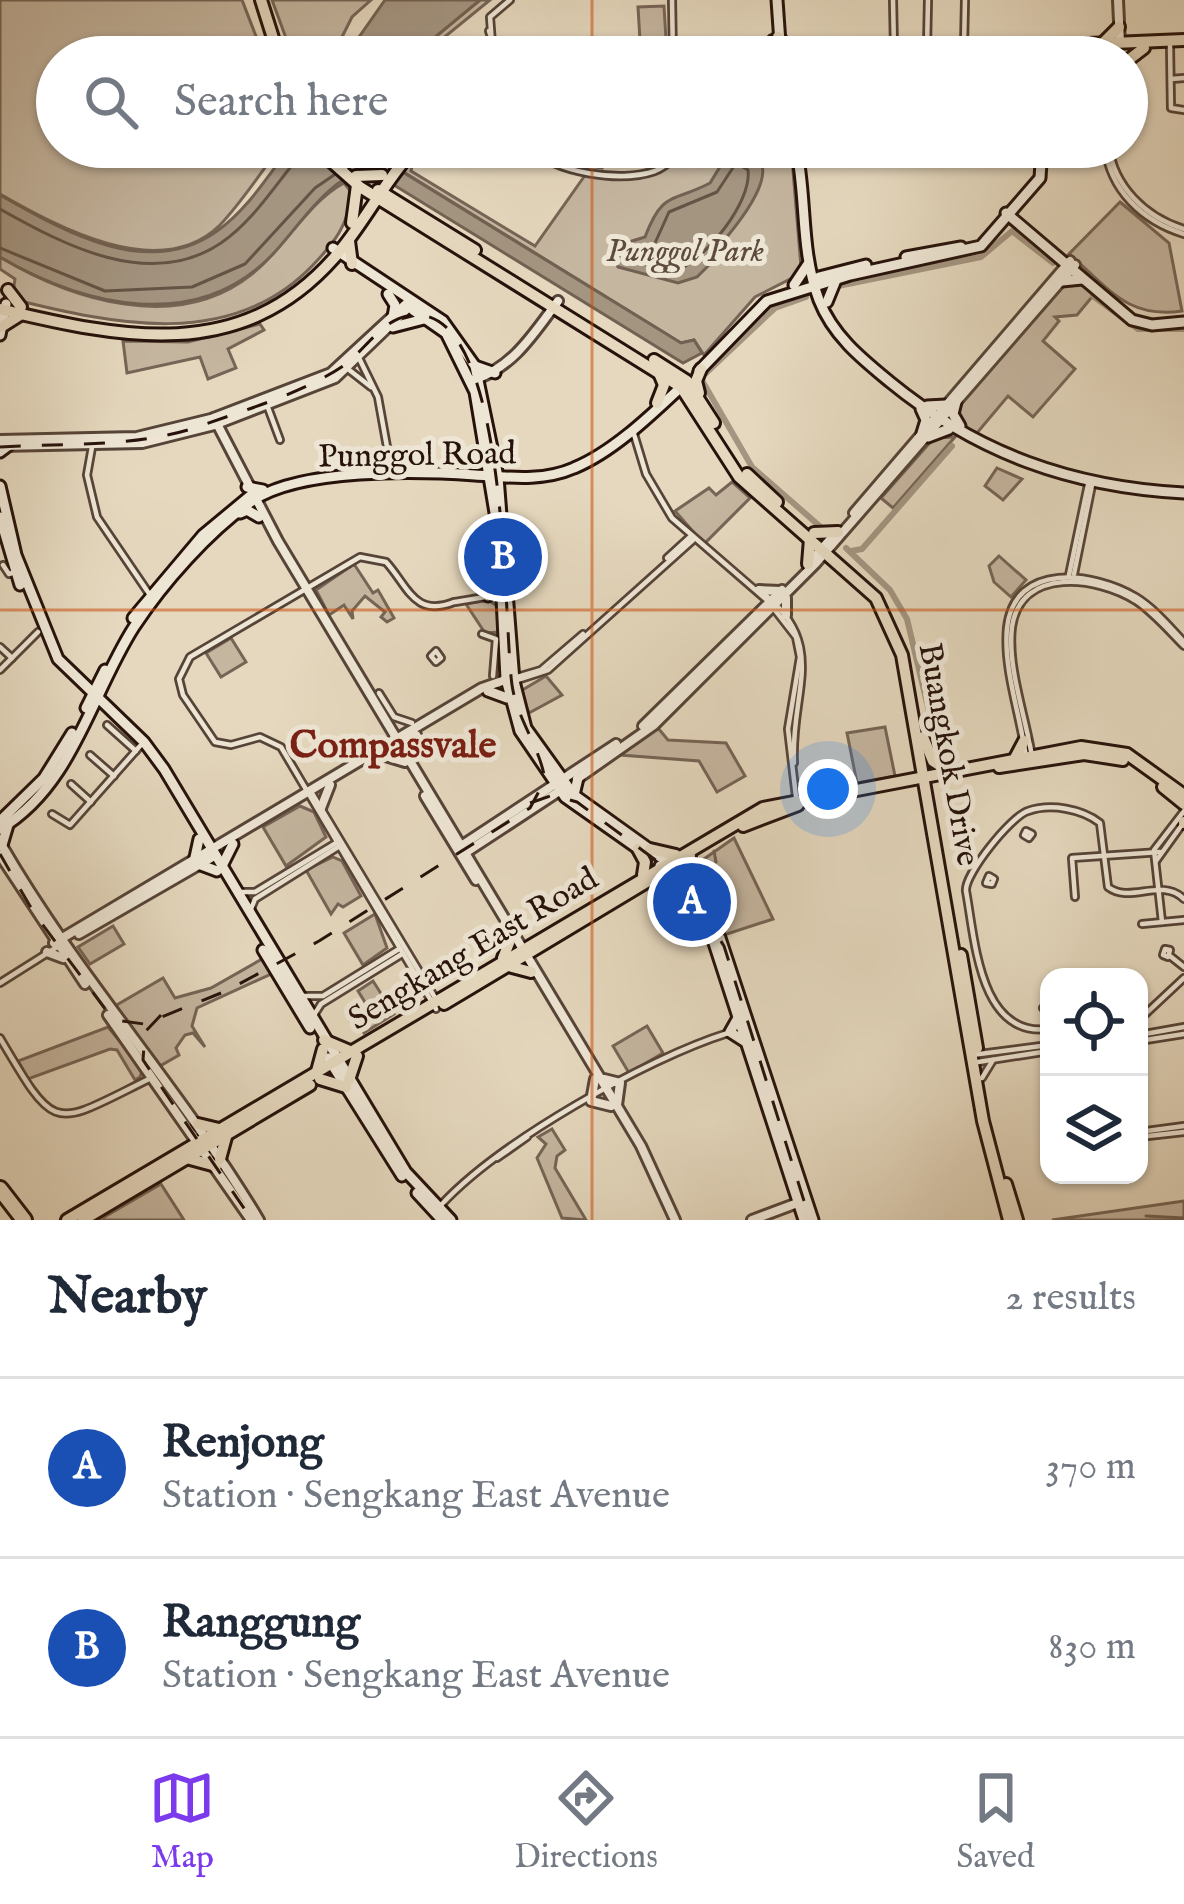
<!DOCTYPE html>
<meta charset="utf-8">
<style>
body{margin:0;font-family:"IM FELL English",serif;background:#f6f6f7;color:#1f2937}
.controls{position:absolute;right:36px;bottom:36px;display:grid;overflow:hidden;border-radius:24px;box-shadow:0 3px 9px #0004}
.controls button{width:108px;height:108px;display:grid;place-items:center;padding:0;border:0;border-bottom:3px solid #e0e1e3;background:#fff;color:#1f2937;font:60px sans-serif}
.you{position:absolute;left:828px;top:789px;width:42px;height:42px;margin:-30px;border:9px solid #fff;border-radius:50%;background:#1a73e8;box-shadow:0 0 0 18px #1a73e833}
.badge{display:grid;place-items:center;width:78px;height:78px;border-radius:50%;background:#7c3aed;color:#fff;font-size:39px;font-weight:700}
.pin{position:absolute;translate:-50% -50%;border:6px solid #fff;box-shadow:0 3px 12px #0006}
.list{margin:0;padding:0;list-style:none}
h2{display:flex;justify-content:space-between;align-items:center;height:156px;margin:0;padding:0 48px;font-size:51px}
h2 small{font-size:39px;font-weight:400;color:#747a83}
.list li{display:grid;grid-template-columns:78px 1fr auto;gap:36px;align-items:center;box-sizing:border-box;height:180px;padding:0 48px;border-top:3px solid #e0e1e3}
.list b{display:block;font-size:45px;white-space:nowrap}
.list p{margin:0;font-size:39px;white-space:nowrap;color:#747a83}
.list em{font-size:39px;font-style:normal;color:#747a83}
.icon{flex:none;width:66px;height:66px;fill:none;stroke:currentColor;stroke-width:2;stroke-linecap:round;stroke-linejoin:round}
.map{position:relative;flex:none;width:1184px;height:1220px;overflow:hidden}
.search{position:absolute;background:#fff;box-shadow:0 3px 9px #0004;left:36px;right:36px;top:36px;height:132px;display:flex;align-items:center;gap:30px;box-sizing:border-box;padding:0 42px;border-radius:66px;color:#747a83;font-size:45px}
.sheet{height:516px;background:#fff}
nav{display:flex;justify-content:space-around;align-items:center;box-sizing:border-box;height:168px;border-top:3px solid #e0e1e3;background:#fff;font-size:33px;color:#747a83}
nav a{display:grid;justify-items:center;gap:6px}
nav .on{color:#7c3aed}
.map>svg:first-child{display:block}
.green{fill:#c5b6a0;stroke:#766456;stroke-width:3}
.water{fill:#a49581;stroke:#726152;stroke-width:3}
.lines{fill:none;stroke-linecap:round;stroke-linejoin:round}
.shore{stroke:#655446;stroke-width:3}
.stream{stroke:#726152;stroke-width:3}
.canal{stroke:#a49581;stroke-width:6}
.minor-casing{stroke:#564438;stroke-width:10}
.tertiary-casing{stroke:#564438;stroke-width:14}
.secondary-casing{stroke:#26120b;stroke-width:15}
.primary-casing{stroke:#26120b;stroke-width:16}
.motorway-casing{stroke:#26120b;stroke-width:20}
.minor{stroke:#eee6d5;stroke-width:4.5}
.tertiary{stroke:#eee6d5;stroke-width:8}
.secondary{stroke:#eee6d5;stroke-width:9}
.primary{stroke:#e5d8be;stroke-width:10}
.motorway{stroke:#e5d8be;stroke-width:14}
.rail{stroke:#26120b;stroke-width:3;stroke-dasharray:21 21;stroke-linecap:butt}
.grid{fill:none;stroke:#cb4e0c;stroke-width:3;stroke-opacity:0.55}
.labels{text-anchor:middle;stroke-width:10;stroke-linejoin:round;paint-order:stroke}
.park-label{font-size:33px;font-style:italic;fill:#5e4b3f;stroke:#eee6d5}
.street-label{font-size:33px;fill:#26120b;stroke:#eee6d5}
.quarter-label{font-size:39px;font-weight:bold;fill:#7a1f14;stroke:#eee6d5}
</style>
<div class="map">
<svg width="1184" height="1220" viewBox="0 0 1184 1220">
<rect width="100%" height="100%" fill="#e5d8be"/>
<filter id="stains"><feTurbulence type="fractalNoise" baseFrequency=".00167" numOctaves="4"/><feColorMatrix values="0 0 0 0 .2 0 0 0 0 .09 0 0 0 0 .02 0 0 0 .5 -.17"/></filter>
<radialGradient id="worn" r=".72"><stop offset=".6" stop-color="#630" stop-opacity="0"/><stop offset="1" stop-color="#630" stop-opacity=".3"/></radialGradient>
<g class="green">
<path d="M0,0H242L264,57H57V147L278,150C259,175 241,203 220,225C160,284 56,226 0,194Z"/>
<path d="M272,0H371L352,17L332,57H293Z"/>
<path d="M480,0H490L420,57H411Z"/>
<path d="M664,6L667,56L641,57L638,7Z"/>
<path d="M354,147L385,154L397,148L414,157L411,171L535,246L586,174C628,175 660,182 688,147H791L801,267L796,276L755,297L704,355L694,340L681,343L381,158Z"/>
<path d="M536,147H603L602,168L560,162Z"/>
<path d="M344,183L352,193C348,225 335,242 313,265C231,351 113,324 12,299L15,279L0,269V257C72,300 177,334 252,274C286,247 306,204 344,183Z"/>
<path d="M1120,202L1169,243L1182,311C1127,319 1109,288 1069,254Z"/>
<path d="M1081,281L1096,292L1077,315L1055,317L1059,321L1043,341L1075,369L1033,417L1008,396L977,433L961,425L956,406L1063,282Z"/>
<path d="M260,324L264,330L228,349L236,368L208,379L200,357L127,373L123,341L188,342Z"/>
<path d="M955,437L893,508L881,498L934,438Z"/>
<path d="M997,468L1022,479L1003,500L985,486Z"/>
<path d="M732,482L750,498L704,544L675,511L709,488L716,495Z"/>
<path d="M999,556L1026,580L1011,597L994,582L989,566Z"/>
<path d="M354,564L373,593L378,590L394,618L387,622L381,617L385,612L365,596L352,611L353,619L344,605L329,615L316,590Z"/>
<path d="M488,600L496,605L500,632L485,633L466,604Z"/>
<path d="M231,638L246,662L221,677L206,653Z"/>
<path d="M546,676L562,695L529,713L519,692Z"/>
<path d="M885,727L895,776L857,783L847,733Z"/>
<path d="M658,728L668,740L726,743L745,776L717,792L699,761L620,755Z"/>
<path d="M300,806L314,812L326,837L286,866L263,827Z"/>
<path d="M734,838L773,919L724,935L684,873Z"/>
<path d="M333,857L342,861L361,896L343,907L338,904L331,914L306,870Z"/>
<path d="M375,914L387,948L363,965L344,933Z"/>
<path d="M113,926L124,944L90,964L78,947Z"/>
<path d="M262,959L271,974L197,1008L192,1026L205,1047L193,1033L185,1035L176,1048L179,1055L160,1066L115,1006L163,978L175,998L211,988Z"/>
<path d="M373,981L394,1014L364,1033L359,1024L373,1015L358,991Z"/>
<path d="M647,1026L663,1053L629,1073L613,1046Z"/>
<path d="M108,1027L143,1069L140,1077L135,1080L117,1050L110,1049L28,1079L18,1061Z"/>
<path d="M552,1129L565,1150L557,1156L555,1168L586,1220L562,1218L537,1158L546,1144L538,1137Z"/>
<path d="M161,1184L184,1220H99Z"/>
<path d="M1184,1201V1220H1052Z"/>
</g>
<g class="water">
<path d="M385,0H480L411,57H345Z"/>
<path d="M290,147H354L375,155L681,343L694,340L702,353L683,363L368,169C328,178 300,225 273,254C197,334 84,306 0,257V195C62,230 148,281 217,231C247,210 268,176 290,147Z"/>
<path d="M732,147C795,152 745,215 726,238L727,247L697,277L678,283L618,267L614,257L619,245L645,237C663,190 672,203 710,183Z"/>
</g>
<g class="lines">
<g class="shore">
<path d="M736,163L748,170C752,202 706,259 676,271L637,262V253L655,243L669,212L717,192Z"/>
<path d="M0,209C64,245 150,291 221,243C252,222 274,187 297,159L299,147"/>
<path d="M0,248L105,291L192,287L245,264L315,188L334,175"/>
</g>
<g class="stream">
<path d="M714,851L716,862"/>
<path d="M686,878L703,876"/>
<path d="M724,934L730,912"/>
<path d="M1146,1216L1184,1218"/>
</g>
<g class="canal">
<path d="M838,286L981,257L1012,231L1053,263"/>
<path d="M1093,296L1138,329H1184"/>
<path d="M706,373L775,308L806,297"/>
<path d="M700,377L752,467L823,529"/>
<path d="M846,548L890,590L907,619L941,762"/>
<path d="M851,551L862,549L952,446"/>
</g>
<g class="minor-casing">
<g id="minor">
<path d="M672,0L673,57"/>
<path d="M893,0L894,48"/>
<path d="M489,31L498,57"/>
<path d="M964,46L965,0"/>
<path d="M1170,46L1171,108L1184,110"/>
<path d="M927,47L928,0"/>
<path d="M493,57L490,17L510,0"/>
<path d="M1171,79L1184,78"/>
<path d="M529,147C555,173 620,183 655,171C667,166 676,156 684,147"/>
<path d="M1105,147C1110,190 1142,221 1184,234"/>
<path d="M1109,147C1114,186 1145,217 1184,229"/>
<path d="M359,358L378,397L389,458L396,469"/>
<path d="M348,369L371,387"/>
<path d="M267,405L280,440"/>
<path d="M633,431L646,474L672,518L768,601L796,637L800,657L788,729L796,797"/>
<path d="M92,447L87,475L97,517L150,595"/>
<path d="M667,558L690,537"/>
<path d="M3,565L9,574L15,572"/>
<path d="M1074,574L1093,480"/>
<path d="M1069,575L1089,480"/>
<path d="M763,593C829,646 790,692 794,763"/>
<path d="M455,602L503,594"/>
<path d="M482,634L496,639L493,676"/>
<path d="M0,647L12,658"/>
<path d="M436,651L441,658L436,662L431,656Z"/>
<path d="M0,670L38,632"/>
<path d="M514,678L541,670L583,634"/>
<path d="M514,681L548,670L693,540"/>
<path d="M379,693L394,717L412,723"/>
<path d="M107,725L136,751"/>
<path d="M90,755L114,776"/>
<path d="M1032,757C1026,717 1007,667 1012,627C1021,566 1098,577 1136,601C1154,613 1169,631 1184,646"/>
<path d="M1026,758C1021,717 1003,670 1007,628C1014,561 1094,572 1136,597C1154,608 1169,626 1184,642"/>
<path d="M71,784L91,802"/>
<path d="M310,790L437,1001"/>
<path d="M52,814L70,825L140,746"/>
<path d="M1026,831L1032,834L1029,838L1024,835Z"/>
<path d="M1156,861L1184,822"/>
<path d="M989,876L994,879L992,884L986,883Z"/>
<path d="M242,892H255L336,843"/>
<path d="M1075,897L1072,858L1160,852"/>
<path d="M251,909L255,899L338,847"/>
<path d="M1162,922L1154,850L1184,811"/>
<path d="M1142,924L1184,920"/>
<path d="M1165,949L1170,950L1168,957L1163,955Z"/>
<path d="M1170,956L1184,967"/>
<path d="M0,983L57,947"/>
<path d="M304,996H323L399,949"/>
<path d="M436,1009L281,747L260,737L231,745L215,742L183,695L179,679L190,657L360,557L386,562C408,586 414,618 454,602"/>
<path d="M1048,1013L1043,1008L1049,1005"/>
<path d="M314,1015L321,1004L402,954"/>
<path d="M1139,1020L1184,978"/>
<path d="M1049,1029C979,1038 975,939 966,891C964,875 1011,816 1028,811C1051,803 1082,809 1100,823L1108,887C1130,904 1161,877 1184,899"/>
<path d="M1139,1035L1184,1027"/>
<path d="M0,1038C57,1135 52,1127 149,1079"/>
<path d="M1139,1041L1184,1034"/>
<path d="M972,1055L1049,1045"/>
<path d="M978,1062L1049,1051"/>
<path d="M982,1078L993,1060"/>
<path d="M1139,1132L1184,1126"/>
<path d="M1139,1137L1184,1132"/>
<path d="M497,1158L527,1137"/>
<path d="M442,1204C500,1142 645,1059 728,1033"/>
</g>
</g>
<g class="tertiary-casing">
<g id="tertiary">
<path d="M1118,0L1120,43"/>
<path d="M473,380C513,368 534,333 558,301"/>
<path d="M214,418L278,541L641,1146L675,1220"/>
<path d="M0,440L137,437L211,419L331,373L408,302"/>
<path d="M0,446L142,443L214,425L335,378L412,304"/>
<path d="M854,513L1070,261"/>
<path d="M810,562L836,533"/>
<path d="M759,590L780,591"/>
<path d="M786,598V615"/>
<path d="M643,726L782,590"/>
<path d="M382,755L405,762"/>
<path d="M407,756L416,735"/>
<path d="M577,779L654,725L816,563L1075,265"/>
<path d="M425,796L476,880"/>
<path d="M321,808L330,785"/>
<path d="M1,844C77,976 181,1089 259,1220"/>
<path d="M458,848L616,744"/>
<path d="M0,855L85,984"/>
<path d="M462,855L564,788"/>
<path d="M79,934L216,855"/>
<path d="M54,943L482,688L508,679"/>
<path d="M47,952L63,958"/>
<path d="M108,1015L251,1220"/>
<path d="M595,1079L591,1101L611,1106"/>
<path d="M604,1079L620,1083L617,1105"/>
<path d="M752,1220L800,1202"/>
</g>
</g>
<g class="secondary-casing">
<g id="secondary">
<path d="M777,0L781,57"/>
<path d="M1028,55L1031,57"/>
<path d="M1039,57L1043,54"/>
<path d="M796,147C807,198 800,250 819,300C833,336 862,359 890,382C978,454 1072,487 1184,493"/>
<path d="M1006,213L1132,320L1152,325L1184,322"/>
<path d="M333,248L443,321L475,366L498,477L514,681L526,728L574,795L666,861L720,938L813,1220"/>
<path d="M906,257L961,247"/>
<path d="M819,277L866,265"/>
<path d="M1062,281L1082,279"/>
<path d="M794,285L808,264"/>
<path d="M388,294L395,305L393,317"/>
<path d="M827,302L836,280"/>
<path d="M413,310L446,333L475,392L499,537L506,679L520,731L565,797L643,852"/>
<path d="M393,327L424,319"/>
<path d="M0,335L6,304"/>
<path d="M475,366L495,373"/>
<path d="M699,371L767,301L850,275L981,246L1040,178L1042,147"/>
<path d="M956,402L953,414L960,426"/>
<path d="M927,406L946,405"/>
<path d="M921,409L926,420L922,433"/>
<path d="M928,437L949,429"/>
<path d="M0,452L8,446"/>
<path d="M0,486L16,555L58,659L144,742L164,769L406,1172L451,1220"/>
<path d="M247,487L263,490"/>
<path d="M240,513L247,510L259,517"/>
<path d="M0,517L20,585"/>
<path d="M488,596L503,578"/>
<path d="M133,618L203,535L250,496"/>
<path d="M488,691L507,698"/>
<path d="M86,708L105,670"/>
<path d="M574,795L578,778"/>
<path d="M0,821L44,778L72,733"/>
<path d="M0,829C73,786 91,694 134,627C163,583 208,532 252,501C301,468 416,471 475,475C508,477 542,482 574,468C613,452 651,415 682,386"/>
<path d="M2,845L8,825"/>
<path d="M194,862L199,839"/>
<path d="M201,865L217,871"/>
<path d="M660,866L713,940L804,1220"/>
<path d="M221,868L233,844"/>
<path d="M263,950L310,1028"/>
<path d="M739,1016L730,1032L744,1041"/>
<path d="M328,1058L402,1176"/>
<path d="M417,1193L442,1220"/>
</g>
</g>
<g class="primary-casing">
<g id="primary">
<path d="M261,0L279,57"/>
<path d="M778,37L795,55"/>
<path d="M1104,42L1119,27"/>
<path d="M1106,51L1117,57"/>
<path d="M761,57L773,41"/>
<path d="M783,57L1184,40"/>
<path d="M1127,61L1144,48"/>
<path d="M315,147L360,187L681,387L739,477L876,598L902,655L983,1121L1009,1220"/>
<path d="M324,147L343,166"/>
<path d="M356,176L382,175"/>
<path d="M378,190L475,250"/>
<path d="M352,223L357,185"/>
<path d="M349,241L352,264"/>
<path d="M8,290L21,307"/>
<path d="M0,309C122,338 240,364 334,258C365,223 384,181 416,147"/>
<path d="M1,327L20,315"/>
<path d="M654,360L687,381L714,423"/>
<path d="M699,393L696,381L701,369"/>
<path d="M657,403L664,385L659,373"/>
<path d="M747,474L777,502"/>
<path d="M814,533L838,532"/>
<path d="M808,564L810,539"/>
<path d="M923,737L933,761L947,770"/>
<path d="M1015,758L1024,741"/>
<path d="M999,767L1084,754L1123,760"/>
<path d="M1163,787L1184,804"/>
<path d="M1184,823V822"/>
<path d="M743,826L798,805"/>
<path d="M638,849L645,862L643,875"/>
<path d="M650,849L676,855"/>
<path d="M653,880L677,887"/>
<path d="M961,955L977,1048"/>
<path d="M503,958L511,938"/>
<path d="M512,967L531,972"/>
<path d="M444,1004L690,856"/>
<path d="M324,1040L350,1051"/>
<path d="M317,1071L323,1049"/>
<path d="M320,1079L346,1087"/>
<path d="M349,1080L357,1056"/>
<path d="M198,1124L219,1129"/>
<path d="M190,1159L216,1166"/>
<path d="M220,1159L226,1137"/>
<path d="M1006,1184L1017,1220"/>
<path d="M67,1220L763,808L1081,747L1127,754L1184,795"/>
<path d="M83,1220L310,1085"/>
</g>
</g>
<g class="motorway-casing">
<path id="motorway" d="M0,1189L24,1220"/>
</g>
<use href="#minor" class="minor"/>
<use href="#tertiary" class="tertiary"/>
<use href="#secondary" class="secondary"/>
<use href="#primary" class="primary"/>
<use href="#motorway" class="motorway"/>
<g class="rail">
<path d="M0,447C65,443 138,448 200,426C245,410 303,393 343,366C367,349 384,315 416,315C510,313 503,622 512,685C517,719 540,747 545,780L530,808L319,941L226,991L144,1024L122,1021L106,1010L34,913L0,854"/>
<path d="M530,803L553,795L577,802L669,870L695,901L724,946L810,1220"/>
<path d="M161,1015L145,1032L143,1060L252,1220"/>
</g>
</g>
<path class="grid" d="M592,0V57M592,147V1220M0,610H1184"/>
<g class="labels">
<g class="park-label">
<text x="685" y="261">Punggol Park</text>
</g>
<g class="street-label">
<text transform="translate(417 453) rotate(-1)" y="12">Punggol Road</text>
<text transform="translate(951 754) rotate(80)" y="12">Buangkok Drive</text>
<text transform="translate(472 947) rotate(-31)" y="12">Sengkang East Road</text>
</g>
<g class="quarter-label">
<text x="393" y="757">Compassvale</text>
</g>
</g>
<rect width="100%" height="100%" filter="url(#stains)"/>
<rect width="100%" height="100%" fill="url(#worn)"/>
</svg>
<div class="controls">
<button><svg class="icon" aria-label="locate" viewBox="0 0 24 24"><circle cx="12" cy="12" r="6"/><path d="M12 2v4M12 18v4M2 12h4M18 12h4"/></svg></button>
<button><svg class="icon" aria-label="layers" viewBox="0 0 24 24"><path d="M12 4l9 5-9 5-9-5zM3 14l9 5 9-5"/></svg></button>
</div>
<div class="you"></div>
<div class="pin badge" style="left:692px;top:902px;background:#1a4fb4">A</div>
<div class="pin badge" style="left:503px;top:557px;background:#1a4fb4">B</div>
<div class="search"><svg class="icon" aria-label="search" viewBox="0 0 24 24"><circle cx="10" cy="10" r="6"/><path d="M15 15l6 6"/></svg>Search here</div>
</div>
<section class="sheet">
<h2>Nearby<small>2 results</small></h2>
<ul class="list">
<li><span class="badge" style="background:#1a4fb4">A</span><div><b>Renjong</b><p>Station · Sengkang East Avenue</p></div><em>370 m</em></li>
<li><span class="badge" style="background:#1a4fb4">B</span><div><b>Ranggung</b><p>Station · Sengkang East Avenue</p></div><em>830 m</em></li>
</ul>
</section>
<nav>
<a class="on"><svg class="icon" aria-label="map" viewBox="0 0 24 24"><path d="M3 6l6-2 6 2 6-2v14l-6 2-6-2-6 2zM9 4v14M15 6v14"/></svg>Map</a>
<a><svg class="icon" aria-label="directions" viewBox="0 0 24 24"><path d="M12 3l9 9-9 9-9-9zM9 14v-3h6M13 9l2 2-2 2"/></svg>Directions</a>
<a><svg class="icon" aria-label="saved" viewBox="0 0 24 24"><path d="M7 4h10v16l-5-4-5 4z"/></svg>Saved</a>
</nav>
